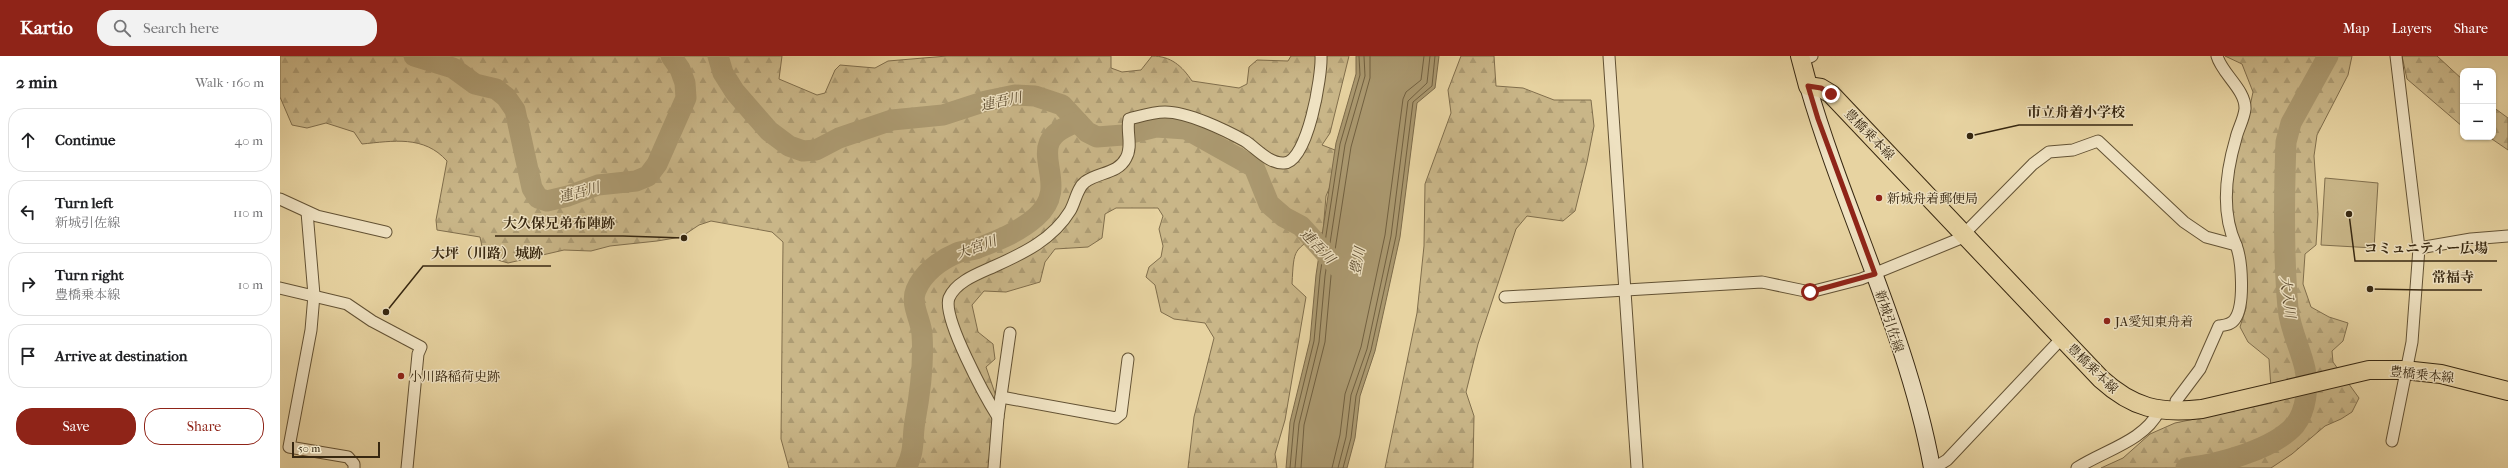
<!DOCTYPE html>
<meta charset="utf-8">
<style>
body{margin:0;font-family:"IM FELL French Canon","Noto Serif JP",serif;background:#f2f2f2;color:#202124}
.controls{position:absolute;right:12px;top:12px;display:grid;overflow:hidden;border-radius:8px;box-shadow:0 1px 3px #0004}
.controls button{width:36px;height:36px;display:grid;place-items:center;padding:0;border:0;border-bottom:1px solid #e0e0e0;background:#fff;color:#202124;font:20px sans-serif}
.scale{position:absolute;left:12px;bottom:10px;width:88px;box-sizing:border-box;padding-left:4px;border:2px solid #372710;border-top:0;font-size:11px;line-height:14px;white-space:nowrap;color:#372710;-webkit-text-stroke:3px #efe2c2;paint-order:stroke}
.stop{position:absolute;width:12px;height:12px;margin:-9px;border:3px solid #8f2418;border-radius:50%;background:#fff}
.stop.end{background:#8f2418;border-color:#fff;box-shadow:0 1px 4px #0008}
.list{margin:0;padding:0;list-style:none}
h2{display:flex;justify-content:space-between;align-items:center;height:52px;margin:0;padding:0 16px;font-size:17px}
h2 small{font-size:13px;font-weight:400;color:#757577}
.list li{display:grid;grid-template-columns:26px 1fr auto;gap:12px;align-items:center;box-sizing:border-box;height:64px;margin:0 8px 8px;padding:0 8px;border:1px solid #e0e0e0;border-radius:16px}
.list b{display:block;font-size:15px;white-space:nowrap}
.list p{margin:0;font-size:13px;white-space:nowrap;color:#757577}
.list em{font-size:13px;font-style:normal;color:#757577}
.actions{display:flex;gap:8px;padding:12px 16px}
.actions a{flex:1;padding:9px 0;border:1px solid #8f2418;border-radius:16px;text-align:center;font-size:14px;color:#8f2418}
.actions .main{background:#8f2418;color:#fff}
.icon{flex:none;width:22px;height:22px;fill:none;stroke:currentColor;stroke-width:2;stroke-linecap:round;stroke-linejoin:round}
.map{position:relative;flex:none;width:2228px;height:412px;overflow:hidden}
header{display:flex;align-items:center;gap:24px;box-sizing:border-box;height:56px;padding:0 20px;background:#8f2418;color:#fff}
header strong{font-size:19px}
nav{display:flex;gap:22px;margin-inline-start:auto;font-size:14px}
.search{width:280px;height:36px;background:#f2f2f2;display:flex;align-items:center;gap:10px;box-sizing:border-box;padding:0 14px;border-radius:16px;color:#757577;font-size:15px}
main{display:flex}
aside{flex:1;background:#fff}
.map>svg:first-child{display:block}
.forest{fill:url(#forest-firs);stroke:#806e4c}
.park{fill:#c9b688;stroke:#806e4c}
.water{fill:#ab9970;stroke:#7d6b4a}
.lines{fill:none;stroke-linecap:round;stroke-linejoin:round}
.shore{stroke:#716040;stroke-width:1}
.river{stroke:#ab9970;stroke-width:21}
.minor-casing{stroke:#635234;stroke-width:13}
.secondary-casing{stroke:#372710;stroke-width:18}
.primary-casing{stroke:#372710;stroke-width:20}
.minor{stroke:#efe2c2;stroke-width:11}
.secondary{stroke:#efe2c2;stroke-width:16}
.primary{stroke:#e7d3a1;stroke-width:18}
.route{stroke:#8f2418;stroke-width:5}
.poi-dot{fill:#8f2418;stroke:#efe2c2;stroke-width:1.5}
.labels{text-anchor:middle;stroke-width:3;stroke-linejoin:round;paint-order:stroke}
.street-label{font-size:13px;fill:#372710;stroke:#efe2c2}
.poi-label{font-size:13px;fill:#372710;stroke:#efe2c2;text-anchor:start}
.water-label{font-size:14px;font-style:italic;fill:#5a492d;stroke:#efe2c2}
.leader{fill:none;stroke:#372710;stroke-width:1.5}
.callout-dot{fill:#372710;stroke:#efe2c2;stroke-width:1.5}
.callout-label{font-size:14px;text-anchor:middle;font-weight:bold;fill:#372710;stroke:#efe2c2;stroke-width:3;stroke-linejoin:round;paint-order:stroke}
</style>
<header>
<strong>Kartio</strong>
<div class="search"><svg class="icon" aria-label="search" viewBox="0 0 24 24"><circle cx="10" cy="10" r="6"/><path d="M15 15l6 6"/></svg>Search here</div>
<nav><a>Map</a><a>Layers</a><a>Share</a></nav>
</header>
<main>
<aside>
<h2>2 min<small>Walk · 160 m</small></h2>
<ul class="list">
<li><svg class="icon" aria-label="ahead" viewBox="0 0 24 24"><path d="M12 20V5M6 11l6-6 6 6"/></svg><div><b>Continue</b></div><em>40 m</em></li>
<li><svg class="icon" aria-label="left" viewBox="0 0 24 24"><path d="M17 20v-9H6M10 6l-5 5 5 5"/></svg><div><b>Turn left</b><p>新城引佐線</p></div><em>110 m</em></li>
<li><svg class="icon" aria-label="right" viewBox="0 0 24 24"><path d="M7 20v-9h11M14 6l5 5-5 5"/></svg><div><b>Turn right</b><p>豊橋乗本線</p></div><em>10 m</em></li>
<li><svg class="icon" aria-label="arrive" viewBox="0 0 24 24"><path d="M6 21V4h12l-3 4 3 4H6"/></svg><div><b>Arrive at destination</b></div></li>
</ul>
<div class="actions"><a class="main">Save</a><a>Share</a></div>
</aside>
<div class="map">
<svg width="2228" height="412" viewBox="0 0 2228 412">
<defs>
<pattern id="forest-firs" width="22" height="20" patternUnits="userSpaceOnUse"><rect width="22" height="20" fill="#c9b688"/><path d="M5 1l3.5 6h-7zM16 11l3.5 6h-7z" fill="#ad9c74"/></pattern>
</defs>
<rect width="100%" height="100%" fill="#e7d3a1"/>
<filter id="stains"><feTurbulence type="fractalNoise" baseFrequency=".005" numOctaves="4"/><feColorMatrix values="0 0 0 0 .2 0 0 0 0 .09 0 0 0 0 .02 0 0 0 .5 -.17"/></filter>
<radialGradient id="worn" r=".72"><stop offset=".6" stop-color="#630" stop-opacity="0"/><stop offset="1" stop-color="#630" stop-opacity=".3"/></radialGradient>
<g class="forest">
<path d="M0,0H502L499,23L537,39L545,37L555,14L560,9L595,12L608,5L667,0H831V12L842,16L861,14L872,0C891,0 902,10 912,25L959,32L967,28L969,11L977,4L1008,5L1011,0H1069L1050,77L1042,89L1055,94L1059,110L1046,140L1043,176C1013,195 1014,191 1012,228L1026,241L1005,364L995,398L997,412H908L914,361L934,282L925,267L894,263L881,256L875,229L866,221L869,211L881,201L883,190L879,173L883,160L878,152H836L825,158L822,182L808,191L775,193L765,206L760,226L726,236L704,235L692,249L698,276L713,288L715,303L706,311L718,346L711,412H509L501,383L503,186L492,176L431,165L419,169L401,181L377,185L330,190L311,195L284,194L228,207L204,200L200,181L157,174L156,164L167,105C144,79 113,85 82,88L74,76L46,67L27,72L12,69L0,41Z"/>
<path d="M1181,0H1214L1216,30L1243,32L1274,44H1311L1314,70L1307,106L1295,155L1283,165L1247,160L1236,173L1198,288L1186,336L1194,360L1193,412H1105L1137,257L1144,190L1145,128L1171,57L1168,34Z"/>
<path d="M1945,0H2072L2068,19L2037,79L2034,100L2038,158L2036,189L2025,198L2023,228L2031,251L2049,261L2068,267L2063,285L2052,295L2053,306L2079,342L2072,356L2061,363L2045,370L2012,398L1991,412H1821L1843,402L1870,378L1895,367L1992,347L1989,303L1968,286L1960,271L1966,252L1964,211L1953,187L1950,145L1957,85L1969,55L1973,36L1962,8Z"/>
<path d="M2122,0H2157L2183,24V71L2127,23Z"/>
<path d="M2213,51L2228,62V94L2209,81H2213Z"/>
</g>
<path class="park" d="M2045,122L2098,127L2094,192L2041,189Z"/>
<path class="water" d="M1076,0H1159L1155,32L1137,47L1120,181L1095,295L1080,340L1075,382L1067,412H1006L1010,366L1030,284L1036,219L1056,87L1076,18Z"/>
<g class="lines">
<g class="shore">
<path d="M1010,412L1014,367L1034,285L1040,219L1060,88L1080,19L1079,0"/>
<path d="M1015,412L1019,368L1039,286L1045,220L1065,89L1085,20L1084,0"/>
<path d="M1021,412L1024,369L1045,286L1051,220L1071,91L1090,22V0"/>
<path d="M1052,412L1060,379L1065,338L1081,291L1105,179L1123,43L1126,36L1141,24L1144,0"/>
<path d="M1058,412L1066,381L1071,339L1087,293L1111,180L1128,45L1147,27L1150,0"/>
<path d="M1063,412L1071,382L1076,340L1091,294L1116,180L1133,46L1152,30L1155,0"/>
</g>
<g class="river">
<path d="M134,0L173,12L195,28L216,33L226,41L235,54L252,132L258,142L267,145L288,140L318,129L356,125L368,120L377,108L406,42L405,27L400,13L391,0"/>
<path d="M438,0L443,17L455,36L489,75L509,90L523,95L536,94L559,82L612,64L663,59L706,45L735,39L755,40L782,49L807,76L817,81L843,79L876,71L906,73L974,111L989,148L1004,161L1021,170L1060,213"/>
<path d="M626,412C635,396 632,382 635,365C640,338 644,306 642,278C641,264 630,248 636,234C643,217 660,204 677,197C684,194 691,195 698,192C719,184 739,176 756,161C797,125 734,87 798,66"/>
<path d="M1906,412C1938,408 1993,394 2015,369C2026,355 2029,330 2025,313C2021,293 2010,274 2008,252C2003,197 2004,141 2006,86L2011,67L2048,0"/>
</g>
<g class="minor-casing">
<g id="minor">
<path d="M1329,0L1357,412"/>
<path d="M1937,0C1942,18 1966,34 1965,53C1964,63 1958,73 1956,82C1946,116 1941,157 1956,189"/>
<path d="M1521,5L1532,0"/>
<path d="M0,143L37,160L106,176"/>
<path d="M27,156L34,239L31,274L9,391L68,401L74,408V412"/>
<path d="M2139,192L2191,183L2228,180"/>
<path d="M0,232L67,248L92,265L141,291L138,298L127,412"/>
<path d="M1225,241L1482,226L1530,236L1581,223L1679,183L1753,108L1769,96L1793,94L1818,85L1904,166L1926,181L1956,189C1962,204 1965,249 1955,263C1951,269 1945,269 1939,270L1920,313L1896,345V356"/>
<path d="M721,341L836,362L841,358L848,303"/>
<path d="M718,361C706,342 662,262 669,242C676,225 700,217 715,210C744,197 773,183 790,155C795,147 797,132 805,126C818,116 838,118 846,102C853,90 846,76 849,63C861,60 873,56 885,56C908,56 945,74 965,85C976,92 989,108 1004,107C1028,106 1042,19 1041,0"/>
<path d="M2112,385L2132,286L2139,192L2116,0"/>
<path d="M714,412L718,361L730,277"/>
<path d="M1654,412L1667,404L1782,282"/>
<path d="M1797,412C1825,394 1864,385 1879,355"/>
</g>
</g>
<g class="secondary-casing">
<path id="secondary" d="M1528,30C1565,158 1628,280 1652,412"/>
</g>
<g class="primary-casing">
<path id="primary" d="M1520,0L1528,30L1541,32L1551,38L1821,323C1853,352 1879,358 1922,353L2089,314H2124L2161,318L2228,335"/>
</g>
<use href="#minor" class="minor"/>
<use href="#secondary" class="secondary"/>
<use href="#primary" class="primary"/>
</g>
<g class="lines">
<path class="route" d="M1530,236L1595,218L1538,63L1528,30L1541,32L1551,38"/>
</g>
<g class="poi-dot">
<circle cx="1599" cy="142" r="4"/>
<circle cx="1827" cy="265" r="4"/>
<circle cx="121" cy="320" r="4"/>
</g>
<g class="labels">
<g class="street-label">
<text transform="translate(1590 78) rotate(46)" y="5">豊橋乗本線</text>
<text transform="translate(1610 265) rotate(72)" y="5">新城引佐線</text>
<text transform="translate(1813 312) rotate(44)" y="5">豊橋乗本線</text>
<text transform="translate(2142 318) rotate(6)" y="5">豊橋乗本線</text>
</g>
<g class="poi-label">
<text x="1607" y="147">新城舟着郵便局</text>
<text x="1835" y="270">JA愛知東舟着</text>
<text x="129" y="325">小川路稲荷史跡</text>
</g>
<g class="water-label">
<text transform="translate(721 45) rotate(-12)" y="5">連吾川</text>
<text transform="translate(299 136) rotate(-15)" y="5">連吾川</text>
<text transform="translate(1038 190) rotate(46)" y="5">連吾川</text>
<text transform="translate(696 191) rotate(-20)" y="5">大宮川</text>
<text transform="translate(1077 205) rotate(-79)" y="5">豊川</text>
<text transform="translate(2008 241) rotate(83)" y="5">大入川</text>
</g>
</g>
<path class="leader" d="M1690 80L1739 69H1853M404 182L343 180H215M2069 158L2075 205H2217M106 256L143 210H271M2090 233L2144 234H2202"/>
<g class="callout-dot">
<circle cx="1690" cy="80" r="4"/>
<circle cx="404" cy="182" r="4"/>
<circle cx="2069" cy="158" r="4"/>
<circle cx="106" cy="256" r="4"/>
<circle cx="2090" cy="233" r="4"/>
</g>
<g class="callout-label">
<text x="1796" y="61">市立舟着小学校</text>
<text x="279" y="172">大久保兄弟布陣跡</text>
<text x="2146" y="197">コミュニティー広場</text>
<text x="207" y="202">大坪（川路）城跡</text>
<text x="2173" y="226">常福寺</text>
</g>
<rect width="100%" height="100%" filter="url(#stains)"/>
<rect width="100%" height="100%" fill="url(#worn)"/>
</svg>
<div class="controls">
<button>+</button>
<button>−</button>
</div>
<div class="scale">50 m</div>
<div class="stop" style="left:1530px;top:236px"></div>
<div class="stop end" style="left:1551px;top:38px"></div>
</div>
</main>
